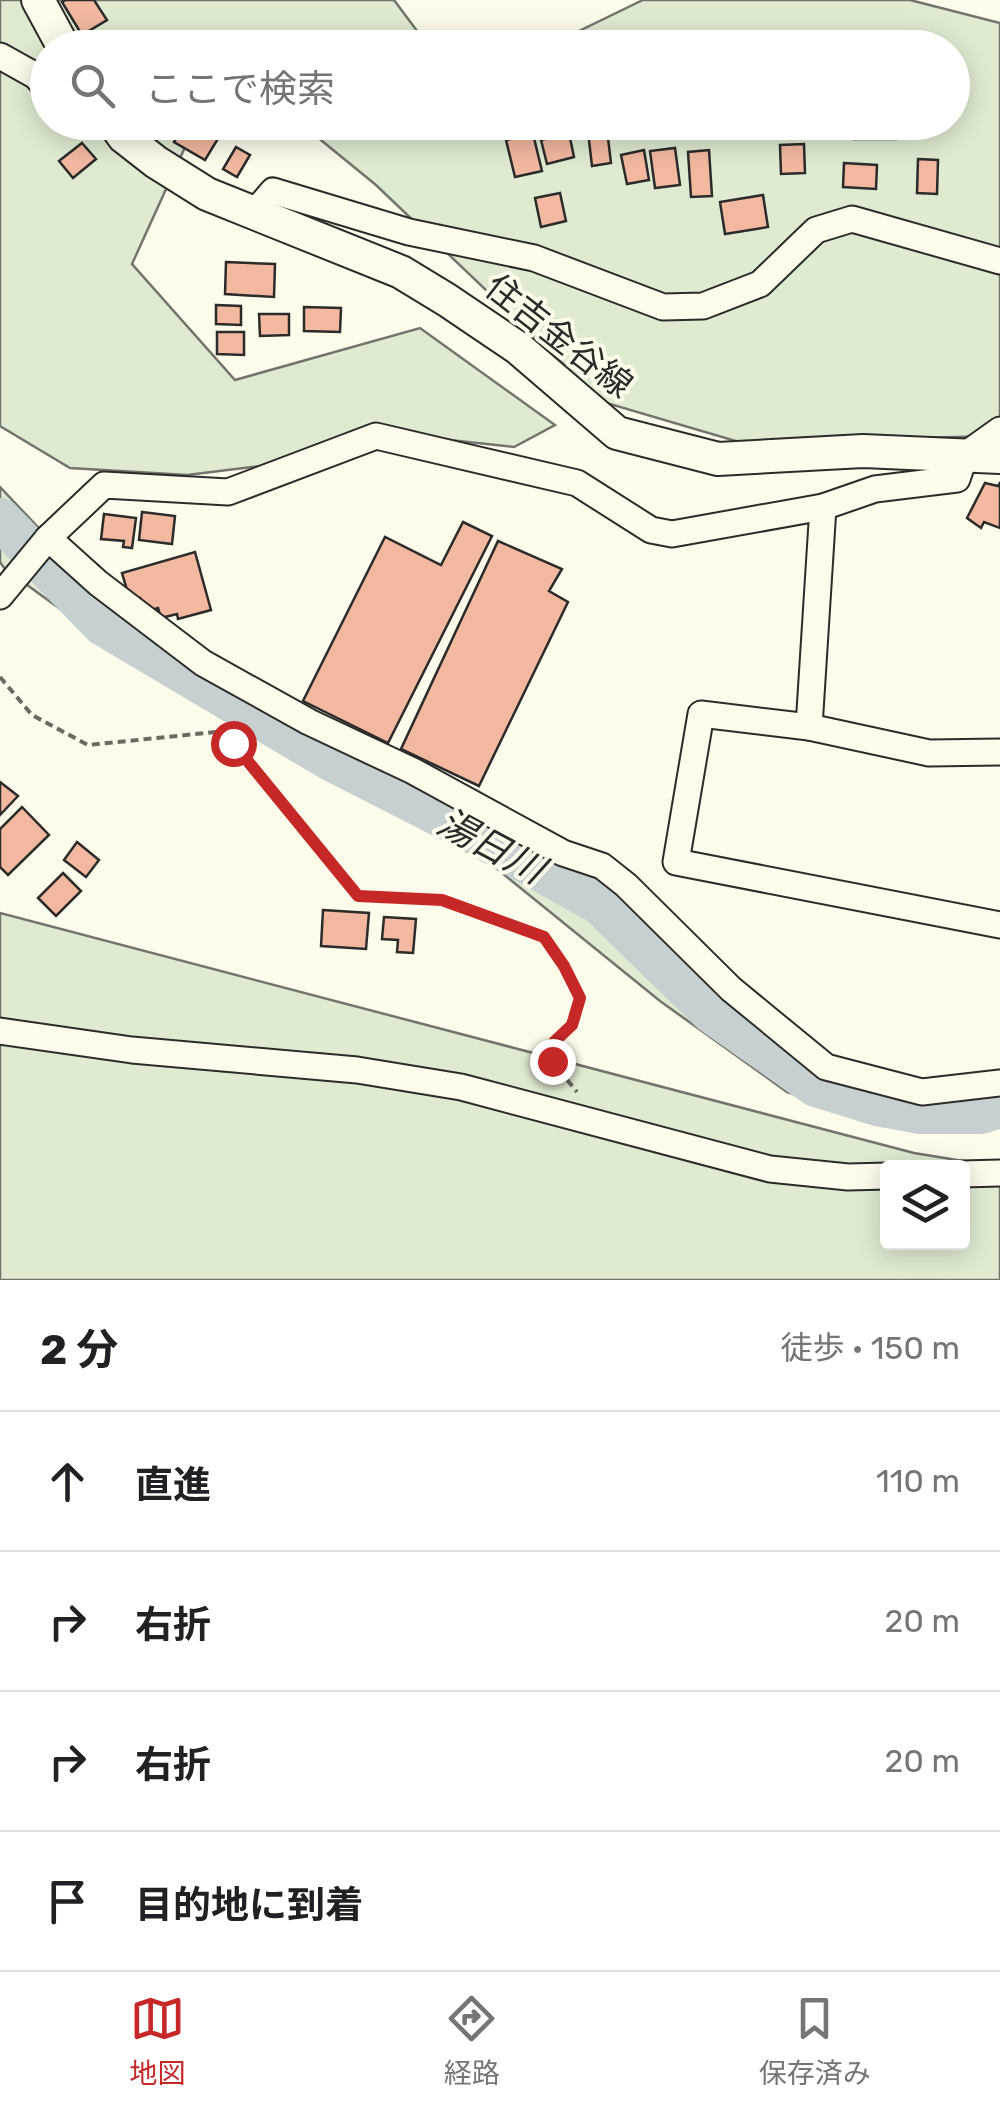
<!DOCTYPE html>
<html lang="ja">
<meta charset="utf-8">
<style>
body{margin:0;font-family:Rubik,"Noto Sans JP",sans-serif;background:#f2f2f2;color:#202124}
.controls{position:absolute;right:30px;bottom:30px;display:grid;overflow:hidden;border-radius:10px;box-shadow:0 5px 25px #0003}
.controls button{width:90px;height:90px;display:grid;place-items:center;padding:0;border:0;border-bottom:2px solid #e0e0e0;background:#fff;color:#202124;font:50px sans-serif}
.stop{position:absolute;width:30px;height:30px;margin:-22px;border:8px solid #c62828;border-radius:50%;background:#fff}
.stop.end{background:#c62828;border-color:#fff;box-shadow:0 2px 10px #0008}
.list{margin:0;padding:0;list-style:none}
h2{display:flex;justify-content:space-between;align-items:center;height:130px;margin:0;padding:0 40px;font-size:42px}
h2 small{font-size:32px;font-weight:400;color:#757577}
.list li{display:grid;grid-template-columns:65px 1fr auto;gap:30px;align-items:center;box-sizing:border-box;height:140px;padding:0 40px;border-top:2px solid #e0e0e0}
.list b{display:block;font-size:38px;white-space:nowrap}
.list em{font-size:32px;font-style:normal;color:#757577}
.icon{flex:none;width:55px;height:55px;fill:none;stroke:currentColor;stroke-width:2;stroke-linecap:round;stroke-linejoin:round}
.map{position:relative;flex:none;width:1000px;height:1280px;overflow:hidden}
.search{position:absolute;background:#fff;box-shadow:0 5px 25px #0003;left:30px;right:30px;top:30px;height:110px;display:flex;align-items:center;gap:25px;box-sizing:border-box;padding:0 35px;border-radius:55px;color:#757577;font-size:38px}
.sheet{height:690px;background:#fff}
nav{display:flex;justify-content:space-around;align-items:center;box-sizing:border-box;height:140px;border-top:2px solid #e0e0e0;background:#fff;font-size:28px;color:#757577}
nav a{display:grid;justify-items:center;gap:5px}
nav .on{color:#c62828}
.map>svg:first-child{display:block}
.green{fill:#deebd1;stroke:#74746e;stroke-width:2.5;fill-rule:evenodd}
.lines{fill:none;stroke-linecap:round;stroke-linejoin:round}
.river{stroke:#c7d0d0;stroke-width:42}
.building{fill:#f2b8a0;stroke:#2b2b2b;stroke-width:2.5}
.minor-casing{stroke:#2b2b2b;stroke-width:29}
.major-casing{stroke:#2b2b2b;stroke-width:36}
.path{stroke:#6a6964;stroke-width:4;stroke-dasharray:8 5;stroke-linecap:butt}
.minor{stroke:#fdfbea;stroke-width:25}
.major{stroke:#fdfbea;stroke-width:32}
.route{stroke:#c62828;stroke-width:12}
.labels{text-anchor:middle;stroke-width:8;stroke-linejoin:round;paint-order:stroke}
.street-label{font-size:35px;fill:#2b2b2b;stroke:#fdfbea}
.water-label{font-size:38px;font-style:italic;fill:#2b2b2b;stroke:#fdfbea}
</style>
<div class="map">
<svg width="1000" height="1280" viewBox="0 0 1000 1280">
<rect width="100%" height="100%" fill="#fdfbea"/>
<g class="green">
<path d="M0,0H394L429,47L48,48V122L196,123L132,264L235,380L420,328L555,425L514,447L376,432L317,459L187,475L70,468L0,426Z"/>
<path d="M643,0H910L1000,23V436L739,442L603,402L376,185L300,123L952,122V48L546,47Z"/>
<path d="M0,487L53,543L293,713L603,885L823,1074L1000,1089V1123L933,1131L787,1092L660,1001L449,830L245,733L99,637L5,569L0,562Z"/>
<path d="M0,913L914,1153L1000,1167V1280H0ZM888,1168H962V1242H888Z"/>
</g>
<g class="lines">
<path class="river" d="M0,519L103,625L329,759L470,831L600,904L711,1012L816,1086L877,1105L921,1113H981L1000,1107"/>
</g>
<g class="building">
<path d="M66,0H94L107,20L82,35L62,2Z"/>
<path d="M186,122H194L219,137L205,160L174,142Z"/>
<rect x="854" y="122" width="42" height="17"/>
<path d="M607,130L611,163L592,166L588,132Z"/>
<path d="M569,133L574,157L547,164L541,140Z"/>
<path d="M533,134L542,171L515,177L506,140Z"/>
<path d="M82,143L96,159L73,178L59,161Z"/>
<path d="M804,144L805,173L781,174L780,145Z"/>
<path d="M236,147L250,155L237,177L223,169Z"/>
<path d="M675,148L680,185L655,188L650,151Z"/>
<path d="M644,150L649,180L627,184L621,155Z"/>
<path d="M709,150L712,196L691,197L688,152Z"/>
<path d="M918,159L938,160L937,194L917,193Z"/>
<path d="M844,163L877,165L876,189L843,187Z"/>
<path d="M560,193L566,221L541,227L535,198Z"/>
<path d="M763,195L768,227L725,234L720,202Z"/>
<path d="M226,262L275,264L274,297L225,294Z"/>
<path d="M216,305L241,306V325L216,324Z"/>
<path d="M304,307L341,308L340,332L304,331Z"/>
<path d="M259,314H289V335L260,336Z"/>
<path d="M217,332H244V355L217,354Z"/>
<path d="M985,483L998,486L1000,483V528L984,522L981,528L967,518Z"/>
<path d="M142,512L175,516L172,544L139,540Z"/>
<path d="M104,514L136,518L132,548L123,547L124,541L101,539Z"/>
<path d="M463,522L492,536L388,743L303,701L385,537L441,565Z"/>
<path d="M498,541L562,569L549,591L568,602L479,786L401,749Z"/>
<path d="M195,552L211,610L178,619L177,614L161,618L158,608L144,612L140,598L130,600L122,573Z"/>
<path d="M0,782L18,796L0,815Z"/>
<path d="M22,807L49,835L8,875L0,867V829Z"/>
<path d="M77,842L99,860L86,877L64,860Z"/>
<path d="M63,873L81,891L56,916L38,898Z"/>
<path d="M323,910L369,913L366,949L321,946Z"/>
<path d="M384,917L416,919L413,953L397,952L398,940L382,939Z"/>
</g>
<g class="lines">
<g class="minor-casing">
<g id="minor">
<path d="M0,56L36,76L48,90"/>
<path d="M254,213L273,191L409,232L534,258L663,307L703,306L760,284L816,230L852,219L1000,261"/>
<path d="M48,538L98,583L203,663L309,722L413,771L563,853L602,866L626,885L731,989L826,1067L922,1092L1000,1083"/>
<path d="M0,596L48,538L104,485L228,492L376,436L577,483L651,530L672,534L823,507L875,489L957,479L965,455L1000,430"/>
<path d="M809,727L823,507"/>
<path d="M1000,752L929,753L809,727L701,714L676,862L1000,925"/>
<path d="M0,1031L132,1050L357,1070L461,1087L770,1169L848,1177L888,1176"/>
<path d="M962,1174L1000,1173"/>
</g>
</g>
<g class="major-casing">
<g id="major">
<path d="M38,0L64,48"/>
<path d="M113,122L124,137L156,162L207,194L401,272L447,300L518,348L617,433L718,459L863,451L1000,457"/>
</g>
</g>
<path class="path" d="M0,677L32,715L88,745L216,732L233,743L358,895L442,900L544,937L564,966L580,998L572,1025L554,1042L552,1061L577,1092"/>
<use href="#minor" class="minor"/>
<use href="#major" class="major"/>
</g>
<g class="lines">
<path class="route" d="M233,743L358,896L442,900L544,937L564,966L580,998L572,1025L554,1042L552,1061"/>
</g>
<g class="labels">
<g class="street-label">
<text transform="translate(559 336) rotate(38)" y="12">住吉金谷線</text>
</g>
<g class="water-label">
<text transform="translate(491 846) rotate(28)" y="13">湯日川</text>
</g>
</g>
</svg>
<div class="controls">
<button><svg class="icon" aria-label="layers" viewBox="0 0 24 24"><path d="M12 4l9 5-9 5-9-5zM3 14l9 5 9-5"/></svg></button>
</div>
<div class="stop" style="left:233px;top:743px"></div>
<div class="stop end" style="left:552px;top:1061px"></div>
<div class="search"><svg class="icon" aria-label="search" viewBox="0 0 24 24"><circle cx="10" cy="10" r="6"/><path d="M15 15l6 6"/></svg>ここで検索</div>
</div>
<section class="sheet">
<h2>2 分<small>徒歩 · 150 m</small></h2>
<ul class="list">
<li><svg class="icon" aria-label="ahead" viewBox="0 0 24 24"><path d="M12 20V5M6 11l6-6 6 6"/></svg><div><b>直進</b></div><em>110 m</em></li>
<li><svg class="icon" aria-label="right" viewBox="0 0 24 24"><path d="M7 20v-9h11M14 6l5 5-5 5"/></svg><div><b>右折</b></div><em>20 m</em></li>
<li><svg class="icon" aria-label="right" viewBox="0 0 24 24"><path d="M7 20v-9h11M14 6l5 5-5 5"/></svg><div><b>右折</b></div><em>20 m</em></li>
<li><svg class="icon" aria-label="arrive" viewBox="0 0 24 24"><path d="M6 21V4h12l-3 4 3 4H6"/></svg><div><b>目的地に到着</b></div></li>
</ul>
</section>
<nav>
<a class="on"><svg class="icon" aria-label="map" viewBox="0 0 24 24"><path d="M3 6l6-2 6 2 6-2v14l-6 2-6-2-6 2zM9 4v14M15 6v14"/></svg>地図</a>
<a><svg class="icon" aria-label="directions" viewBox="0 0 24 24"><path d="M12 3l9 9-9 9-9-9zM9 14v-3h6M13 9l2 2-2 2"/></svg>経路</a>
<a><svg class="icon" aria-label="saved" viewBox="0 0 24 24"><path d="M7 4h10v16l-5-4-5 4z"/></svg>保存済み</a>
</nav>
